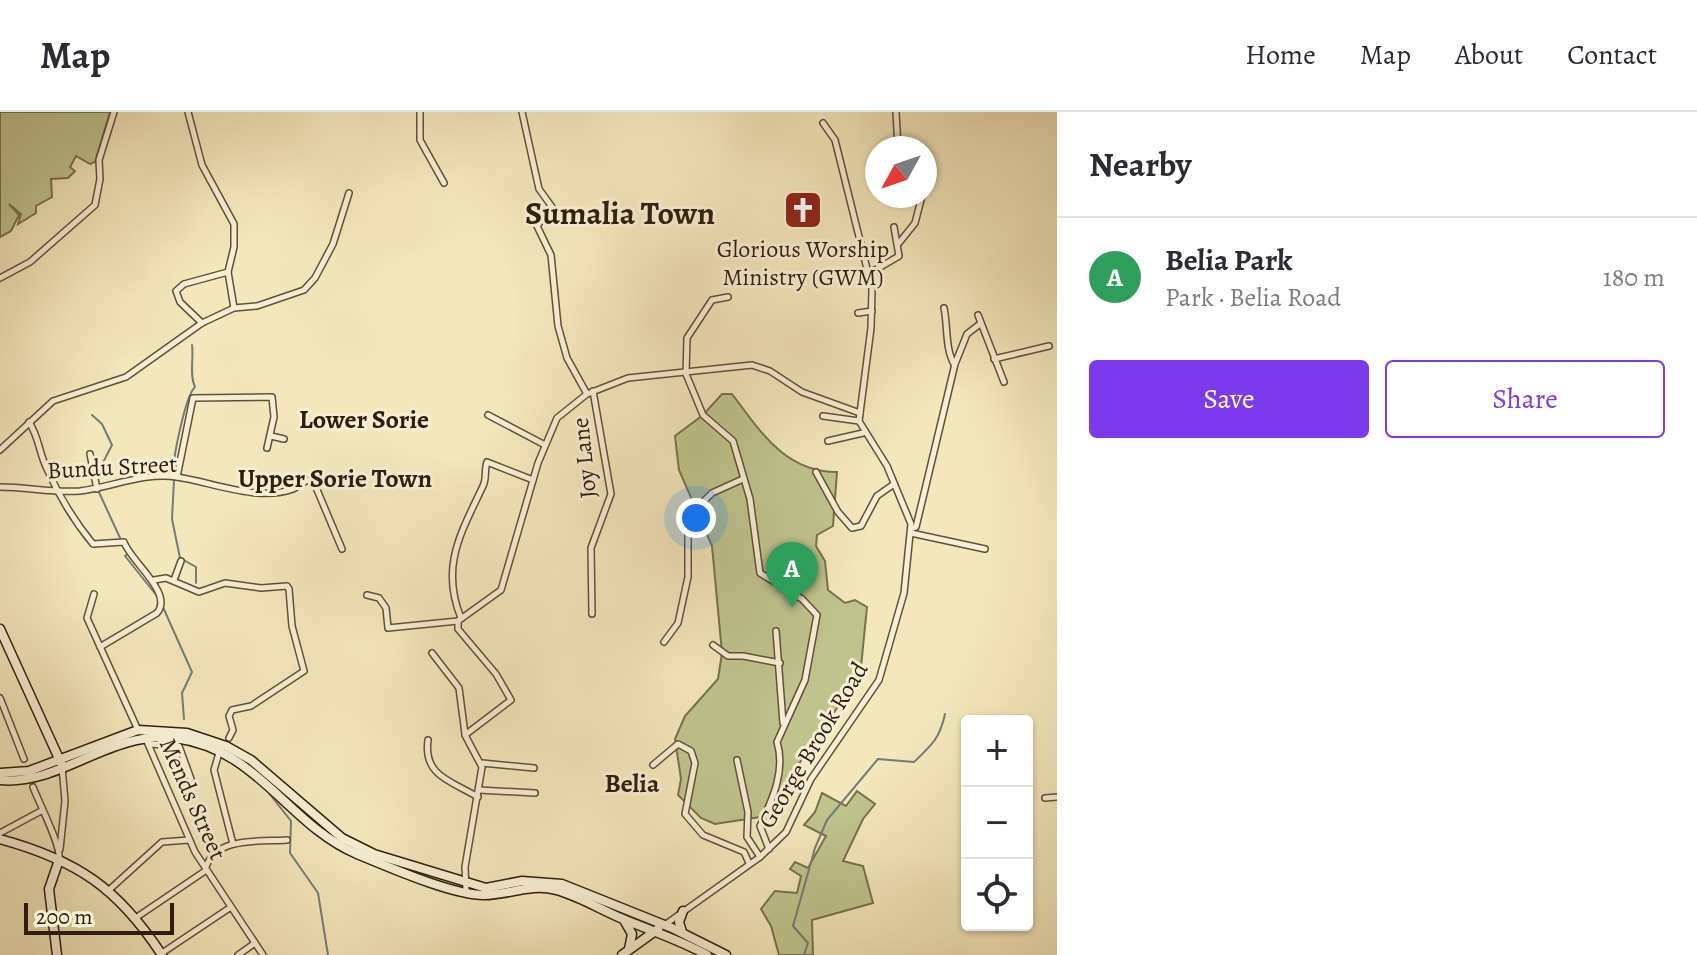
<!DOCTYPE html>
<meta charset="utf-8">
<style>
body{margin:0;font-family:Alegreya,serif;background:#f7f7f7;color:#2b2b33}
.controls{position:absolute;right:24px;bottom:24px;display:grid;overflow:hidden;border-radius:8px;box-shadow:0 2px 6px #0004}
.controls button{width:72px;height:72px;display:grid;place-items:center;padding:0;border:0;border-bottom:2px solid #e1e1e2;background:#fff;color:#2b2b33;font:40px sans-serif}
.compass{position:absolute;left:865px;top:24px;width:72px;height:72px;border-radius:50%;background:#fff;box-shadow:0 2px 6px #0004;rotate:230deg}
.scale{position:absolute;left:24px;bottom:20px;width:150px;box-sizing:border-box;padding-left:8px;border:4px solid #301e0c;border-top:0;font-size:22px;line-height:28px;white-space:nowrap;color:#301e0c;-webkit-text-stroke:6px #f7efd3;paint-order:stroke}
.you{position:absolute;left:696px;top:406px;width:28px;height:28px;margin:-20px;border:6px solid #fff;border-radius:50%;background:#1a73e8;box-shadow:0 0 0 12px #1a73e833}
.badge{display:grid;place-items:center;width:52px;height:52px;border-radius:50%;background:#7c3aed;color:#fff;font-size:26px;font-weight:700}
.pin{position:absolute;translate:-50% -66px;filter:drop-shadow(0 2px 4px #0008)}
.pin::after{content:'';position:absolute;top:42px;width:28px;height:24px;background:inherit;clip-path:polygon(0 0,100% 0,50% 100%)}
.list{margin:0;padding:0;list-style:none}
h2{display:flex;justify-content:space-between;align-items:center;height:104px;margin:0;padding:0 32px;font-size:34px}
h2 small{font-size:26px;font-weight:400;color:#7c7c81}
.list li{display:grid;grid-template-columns:52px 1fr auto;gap:24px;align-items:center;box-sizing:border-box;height:120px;padding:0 32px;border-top:2px solid #e1e1e2}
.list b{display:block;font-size:30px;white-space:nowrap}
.list p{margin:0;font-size:26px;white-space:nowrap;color:#7c7c81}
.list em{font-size:26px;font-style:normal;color:#7c7c81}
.actions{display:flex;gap:16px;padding:24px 32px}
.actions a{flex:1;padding:18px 0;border:2px solid #7c3aed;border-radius:8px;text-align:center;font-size:28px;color:#7c3aed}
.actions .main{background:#7c3aed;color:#fff}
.icon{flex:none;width:44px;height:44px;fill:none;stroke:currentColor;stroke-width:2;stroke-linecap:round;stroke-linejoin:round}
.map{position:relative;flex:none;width:1057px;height:843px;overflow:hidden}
header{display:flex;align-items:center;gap:48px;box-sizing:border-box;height:112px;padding:0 40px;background:#fff;border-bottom:2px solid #e1e1e2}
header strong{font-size:38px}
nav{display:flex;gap:44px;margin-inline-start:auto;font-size:28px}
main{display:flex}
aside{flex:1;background:#fff}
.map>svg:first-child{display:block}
.green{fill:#bfc48d;stroke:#78714c;stroke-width:2}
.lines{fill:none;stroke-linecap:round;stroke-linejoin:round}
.stream{stroke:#737d74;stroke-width:2}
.street-casing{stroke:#615038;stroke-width:8}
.secondary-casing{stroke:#301e0c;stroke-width:11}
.street{stroke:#f7efd3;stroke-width:5}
.secondary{stroke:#f7efd3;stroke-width:8}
.labels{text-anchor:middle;stroke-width:6;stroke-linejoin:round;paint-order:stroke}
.poi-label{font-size:24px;fill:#301e0c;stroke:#f7efd3}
.street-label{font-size:24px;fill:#301e0c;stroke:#f7efd3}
.neighbourhood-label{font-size:26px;font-weight:bold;fill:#301e0c;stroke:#f7efd3}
.district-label{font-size:32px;font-weight:bold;fill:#301e0c;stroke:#f7efd3}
</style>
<header>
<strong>Map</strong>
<nav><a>Home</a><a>Map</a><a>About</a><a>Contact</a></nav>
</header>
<main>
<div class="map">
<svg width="1057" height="843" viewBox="0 0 1057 843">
<rect width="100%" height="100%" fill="#f3e7bb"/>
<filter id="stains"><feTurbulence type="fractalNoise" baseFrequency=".0025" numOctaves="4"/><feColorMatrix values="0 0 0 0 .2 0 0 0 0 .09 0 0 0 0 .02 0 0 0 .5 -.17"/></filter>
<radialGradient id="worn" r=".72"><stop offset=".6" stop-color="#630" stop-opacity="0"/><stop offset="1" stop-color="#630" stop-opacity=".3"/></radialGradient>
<g class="green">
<path d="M0,0H110L95,50L90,52L76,44L70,55L75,59L68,66L51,67L52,85L36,94V101L18,112L21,102L9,92L19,103L11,119L0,125Z"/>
<path d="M722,282H732C760,319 785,360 837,360L833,414L817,423L816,434L825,449L828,478L845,491L855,488L867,495L860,565L815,626L780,683L760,705L715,712L701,706L678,683L681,667L675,627L685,604L718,567L722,541L712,434L679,358L675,324L703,303Z"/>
<path d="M857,679L875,692L863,707L843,749L863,754L873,791L812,808L813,843H779L771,814L761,797L775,779L797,781L801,764L790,757L795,750L808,756L826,724L804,713L815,700L822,681L846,694Z"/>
</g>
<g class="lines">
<g class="stream">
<path d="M92,303L102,312L112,333L97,362"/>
<path d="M176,355L174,349C176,334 186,283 195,275C189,262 194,247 192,233"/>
<path d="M174,368L172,407L180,446L196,455V471"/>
<path d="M97,376L121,428"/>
<path d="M129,441L125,444L157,484"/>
<path d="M162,493L192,560L182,581L184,607"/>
<path d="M268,680L291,709L290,741L318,781L328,843"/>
<path d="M804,843L808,831L793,814L815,736L827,708L878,647L914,650C932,633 940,626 945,602"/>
</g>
<g class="street-casing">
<g id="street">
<path d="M188,0L202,53L234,112V135L228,160L184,172L176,179L180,190L202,211"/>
<path d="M420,0V28L444,71"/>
<path d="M522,0L539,77L552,95L537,114L551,143L558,214L567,246L587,282"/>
<path d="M896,0L898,36"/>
<path d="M899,131L915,111L922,84"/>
<path d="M228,160L234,196"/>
<path d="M870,161L899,144L894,115"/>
<path d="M0,166L30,150L95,93L100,67L99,48L114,0"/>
<path d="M728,185L712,188L687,226L686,262L703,303L733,329L750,387L760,461L802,487L817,503L805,568L777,630C786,659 772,688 760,714L769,737"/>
<path d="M944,196C948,215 945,236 954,252"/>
<path d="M858,201L872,199"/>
<path d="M978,203L1004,270"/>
<path d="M994,247L1049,234"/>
<path d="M488,303L545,333"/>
<path d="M823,304L859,309"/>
<path d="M29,310C39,325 39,341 47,357C59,384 74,409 93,432L124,430C131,450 174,481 157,501L100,535"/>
<path d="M271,324L284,327"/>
<path d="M828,329L863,321"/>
<path d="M0,338L53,289L126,265L202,211L234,196L257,194L304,178L315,166L333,132L349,81"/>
<path d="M90,342L97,377"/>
<path d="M816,360L838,400L852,416L861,414L877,384L894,372"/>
<path d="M177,365L193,286L272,285L274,305L267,336"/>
<path d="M0,375C27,375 53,381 80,379C112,375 144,360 177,365C211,370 258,390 293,377C298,375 303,370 308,368L315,373L342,437"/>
<path d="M911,417L916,415L955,252L967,222L980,212"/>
<path d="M911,421L985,437"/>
<path d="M154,468L166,466L199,480L225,471L261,476L287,474L289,477L292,514L304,559L251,594L232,598L229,604L233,618L229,626"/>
<path d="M174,468L181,449"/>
<path d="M94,482L87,506L138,618"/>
<path d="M367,483L379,486L386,496L388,516L458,509"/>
<path d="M592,502L591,436L611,382L593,279"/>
<path d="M461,506C440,454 461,421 483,374C487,366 484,358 487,350L533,368"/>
<path d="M458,509L501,478L538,351L557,306L587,282L628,266L752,253L770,259L802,280L860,301"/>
<path d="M458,509V517L496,562L511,588L465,623L482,655L465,755L466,778"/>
<path d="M776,519L783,611"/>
<path d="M664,530L678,511L688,465V405L712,381L743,367"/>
<path d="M713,533L728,544H743L780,551"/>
<path d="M432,541L459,576L465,622"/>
<path d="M0,586L24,647"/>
<path d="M145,625L195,740L263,843"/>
<path d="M428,628C423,664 451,669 478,685"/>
<path d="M150,632L179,634L191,667"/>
<path d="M219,641L214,658L233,732"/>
<path d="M737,648L748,700L747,725L760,745"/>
<path d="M482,651L534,656"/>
<path d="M653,653L678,632L691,639L695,651L685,702L703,723L744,740L749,751"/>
<path d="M33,675C39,691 62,735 59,748"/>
<path d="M479,678L535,681"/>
<path d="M1045,686L1057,685"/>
<path d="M0,721L41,699"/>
<path d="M60,737L65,689L62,655"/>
<path d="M206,755C217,724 261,730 287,728"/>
<path d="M109,778L162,730L189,728"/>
<path d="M137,805L205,759"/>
<path d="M666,812L760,745L786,720L811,667L879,568L904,481L911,412L887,354L859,309L871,216L872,177L835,28L823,11"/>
<path d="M162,841L231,795"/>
<path d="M238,843L255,831"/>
</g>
</g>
<g class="secondary-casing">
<g id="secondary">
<path d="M0,517L61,651"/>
<path d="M0,661L29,659L138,618L187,621L226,634L251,648L342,726L374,742L486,776L522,769L562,772L672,816L726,843"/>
<path d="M0,668C60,674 110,618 175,626C259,637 287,712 357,742C389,755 452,783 484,783C509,783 531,771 556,778C579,784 601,798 623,807C652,819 680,828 707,843"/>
<path d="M0,727C77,748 118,776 162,843"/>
<path d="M624,808L632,822L629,837"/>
<path d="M682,820L679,810L683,799"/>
<path d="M57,843L49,777L59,748"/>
<path d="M622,843L658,817"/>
</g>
</g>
<use href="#street" class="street"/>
<use href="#secondary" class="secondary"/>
</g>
<defs>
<g id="church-square" transform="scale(2)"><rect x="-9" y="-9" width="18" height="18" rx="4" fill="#8f2418" stroke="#f7efd3"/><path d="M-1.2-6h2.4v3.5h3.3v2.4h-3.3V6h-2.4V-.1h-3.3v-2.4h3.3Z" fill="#fff"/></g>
</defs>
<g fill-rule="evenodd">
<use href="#church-square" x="803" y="98"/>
</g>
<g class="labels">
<g class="poi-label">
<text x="803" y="145">Glorious Worship<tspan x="803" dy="28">Ministry (GWM)</tspan></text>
</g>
<g class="street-label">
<text transform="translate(584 346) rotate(-96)" y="8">Joy Lane</text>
<text transform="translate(112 355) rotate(-3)" y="8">Bundu Street</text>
<text transform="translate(813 633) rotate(-59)" y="8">George Brook Road</text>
<text transform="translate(193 687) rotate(66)" y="8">Mends Street</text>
</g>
<g class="neighbourhood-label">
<text x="364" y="316">Lower Sorie</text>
<text x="335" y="375">Upper Sorie Town</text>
<text x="632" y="680">Belia</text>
</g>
<g class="district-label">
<text x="620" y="112">Sumalia Town</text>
</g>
</g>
<rect width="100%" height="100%" filter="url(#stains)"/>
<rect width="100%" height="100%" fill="url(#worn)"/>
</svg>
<div class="controls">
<button>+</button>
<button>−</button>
<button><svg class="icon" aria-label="locate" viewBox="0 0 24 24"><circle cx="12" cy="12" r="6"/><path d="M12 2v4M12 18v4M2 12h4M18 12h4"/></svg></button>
</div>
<svg class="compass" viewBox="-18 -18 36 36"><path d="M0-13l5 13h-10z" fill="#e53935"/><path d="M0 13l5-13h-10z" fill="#7c7c81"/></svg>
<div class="scale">200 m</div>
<div class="you"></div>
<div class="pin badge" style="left:792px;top:496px;background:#2e9e5b">A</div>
</div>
<aside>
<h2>Nearby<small></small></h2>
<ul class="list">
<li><span class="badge" style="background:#2e9e5b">A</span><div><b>Belia Park</b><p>Park · Belia Road</p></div><em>180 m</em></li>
</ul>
<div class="actions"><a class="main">Save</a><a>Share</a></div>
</aside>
</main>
